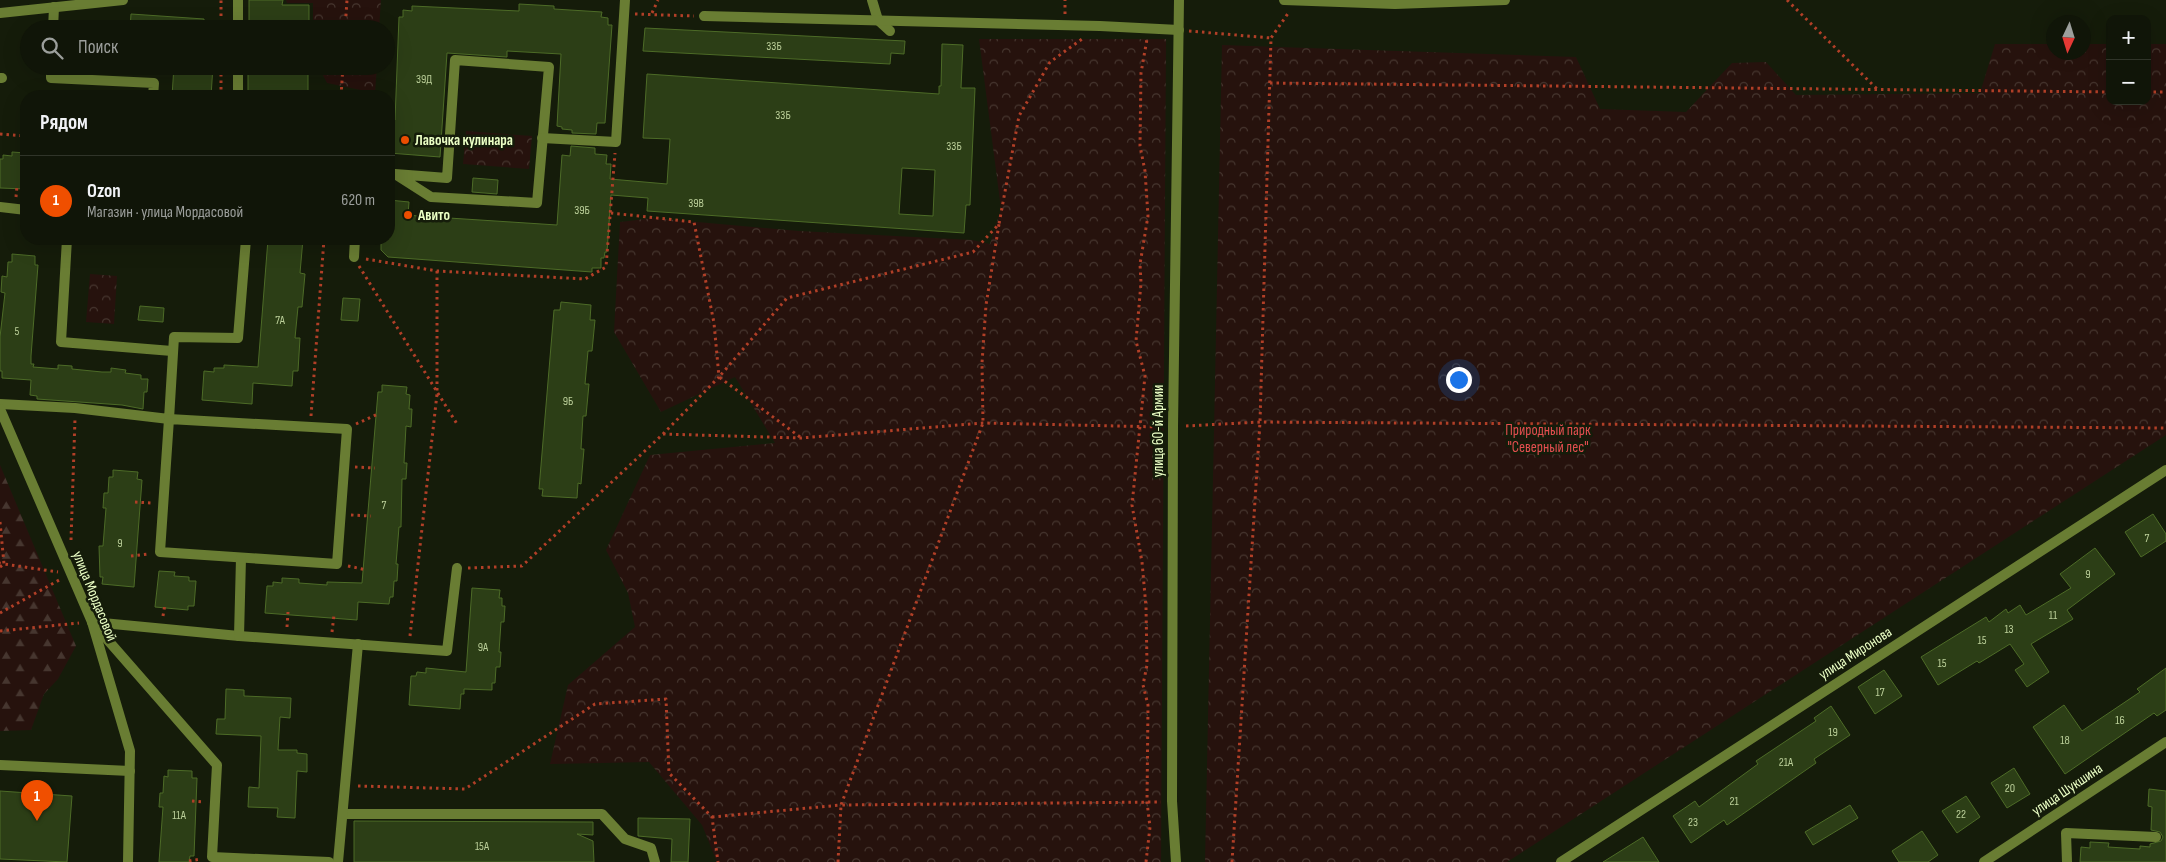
<!DOCTYPE html>
<html lang="ru">
<meta charset="utf-8">
<style>
body{margin:0;font-family:"Sofia Sans Condensed",sans-serif;background:#1e2216;color:#f1f3f6}
.controls{position:absolute;right:15px;top:15px;display:grid;overflow:hidden;border-radius:10px;box-shadow:0 5px 20px #0002}
.controls button{width:45px;height:45px;display:grid;place-items:center;padding:0;border:0;border-bottom:1px solid #303429;background:#101508;color:#f1f3f6;font:25px sans-serif}
.compass{position:absolute;left:2046px;top:15px;width:45px;height:45px;border-radius:50%;background:#101508;box-shadow:0 5px 20px #0002;rotate:184deg}
.you{position:absolute;left:1458px;top:379px;width:18px;height:18px;margin:-12px;border:4px solid #fff;border-radius:50%;background:#1a73e8;box-shadow:0 0 0 8px #1a73e833}
.badge{display:grid;place-items:center;width:32px;height:32px;border-radius:50%;background:#f04f00;color:#fff;font-size:16px;font-weight:700}
.pin{position:absolute;translate:-50% -41px;filter:drop-shadow(0 1px 2px #0008)}
.pin::after{content:'';position:absolute;top:26px;width:18px;height:15px;background:inherit;clip-path:polygon(0 0,100% 0,50% 100%)}
.list{margin:0;padding:0;list-style:none}
h2{display:flex;justify-content:space-between;align-items:center;height:65px;margin:0;padding:0 20px;font-size:21px}
h2 small{font-size:16px;font-weight:400;color:#9c9f9c}
.list li{display:grid;grid-template-columns:32px 1fr auto;gap:15px;align-items:center;box-sizing:border-box;height:90px;padding:0 20px;border-top:1px solid #303429}
.list b{display:block;font-size:19px;white-space:nowrap}
.list p{margin:0;font-size:16px;white-space:nowrap;color:#9c9f9c}
.list em{font-size:16px;font-style:normal;color:#9c9f9c}
.icon{flex:none;width:28px;height:28px;fill:none;stroke:currentColor;stroke-width:2;stroke-linecap:round;stroke-linejoin:round}
.map{position:relative;flex:none;width:2166px;height:862px;overflow:hidden}
.search{position:absolute;background:#101508;box-shadow:0 5px 20px #0002;left:20px;top:20px;width:375px;height:55px;display:flex;align-items:center;gap:12px;box-sizing:border-box;padding:0 18px;border-radius:28px;color:#9c9f9c;font-size:19px}
.panel{position:absolute;background:#101508;box-shadow:0 5px 20px #0002;left:20px;top:90px;width:375px;height:155px;border-radius:20px}
.map>svg:first-child{display:block}
.forest{fill:url(#forest-firs)}
.park{fill:url(#park-crowns)}
.building{fill:#2c3e16;stroke:#4d6b27;fill-rule:evenodd}
.lines{fill:none;stroke-linecap:round;stroke-linejoin:round}
.path{stroke:#b13f27;stroke-width:3;stroke-dasharray:2.5 4;stroke-linecap:butt}
.service{stroke:#697d33;stroke-width:10}
.minor{stroke:#697d33;stroke-width:10}
.tertiary{stroke:#697d33;stroke-width:10}
.poi-dot{fill:#f04f00;stroke:#151c0a;stroke-width:2}
.labels{text-anchor:middle;stroke-width:5;stroke-linejoin:round;paint-order:stroke}
.number-label{font-size:12px;fill:#bbcf99}
.poi-label{font-size:15px;font-weight:bold;fill:#ebffc5;stroke:#151c0a;text-anchor:start}
.park-label{font-size:15px;fill:#e34e50;stroke:#151c0a}
.street-label{font-size:15px;fill:#ebffc5;stroke:#151c0a}
</style>
<div class="map">
<svg width="2166" height="862" viewBox="0 0 2166 862">
<defs>
<pattern id="forest-firs" width="22" height="20" patternUnits="userSpaceOnUse" patternTransform="scale(1.25)"><rect width="22" height="20" fill="#26120d"/><path d="M5 1l3.5 6h-7zM16 11l3.5 6h-7z" fill="#46362f"/></pattern>
<pattern id="park-crowns" width="20" height="18" patternUnits="userSpaceOnUse" patternTransform="scale(1.25)"><rect width="20" height="18" fill="#26120d"/><path d="M2 6a3 3 0 1 1 6 0M12 15a3 3 0 1 1 6 0" fill="none" stroke="#46362f"/></pattern>
</defs>
<rect width="100%" height="100%" fill="#151c0a"/>
<path class="forest" d="M0,465L76,646L58,679L44,694L31,730L0,731Z"/>
<g class="park">
<path d="M286,0H381L379,29H313V3H287Z"/>
<path d="M979,39H1166L1161,862H717L702,825L649,762L550,764L568,685L635,627L628,593L606,550L650,455L775,443L735,377L661,412L614,332L620,222L653,218L799,231L972,240L990,244L1001,209Z"/>
<path d="M1995,44H2053L2054,52H2084V44H2110V101H2147V44H2166V435L1507,862H1205L1222,45L1576,57L1600,109L1686,112L1732,63L1766,62L1796,95L1980,93Z"/>
<path d="M318,66H377L375,93L327,83Z"/>
<path d="M466,131L532,136L529,169L463,164Z"/>
<path d="M90,274L117,276L114,324L86,322Z"/>
</g>
<g class="building">
<path d="M249,0H283L282,5H309V29H249Z"/>
<path d="M519,4L554,6V9L602,12L601,17L608,18V25H612L605,123H597L596,134L572,133V130L562,129V127L557,126L561,54L507,51V57L447,53L440,157L389,153V119L395,120L399,17H403V10L412,11V6L519,11Z"/>
<path d="M131,14L204,19V29H130Z"/>
<path d="M645,28L905,41L904,54L891,53L890,64L643,51Z"/>
<path d="M942,44L963,45L961,88H975L970,205H966L964,233L647,211L648,198L611,195L607,252H605L604,258H601V268H592V272L388,257L381,250V239H389V200L409,202L408,215L418,216L557,225L562,155L570,156L571,146L595,148V154L607,155L606,164H611L610,179L667,184L670,139L643,138L647,74L939,94V86H941ZM902,168L935,170L933,216L899,214Z"/>
<path d="M174,66H213L211,96H172Z"/>
<rect x="248" y="66" width="60" height="30"/>
<path d="M12,152L26,153V189L0,188V159H3V155L12,156Z"/>
<path d="M473,178L498,180L497,194L472,192Z"/>
<path d="M268,239H303L300,273L305,274L302,307H298L295,338H300L298,371H293L292,386L253,383L252,404L202,400L204,371L214,372V368H224V365L258,367Z"/>
<path d="M12,254L35,256V265H38L31,356V364H34L33,367L58,369V365L72,366V369L102,372H111V368L126,370L125,373L141,375V379H148L147,392H144L143,409L122,405L37,399V396L30,395L31,380L2,378V371H0V337L5,293L1,292L2,276L7,277L8,262H12Z"/>
<path d="M343,298L360,299L358,321L341,320Z"/>
<path d="M561,302L591,305L590,320H595L592,351H588L585,384H589L586,416H583L581,449H584L581,484L578,483L577,498L542,496L543,489H539L554,310H560Z"/>
<path d="M140,306L164,308L163,322L138,320Z"/>
<path d="M382,385L407,387L406,394L410,395L409,409H412L411,427L406,426L404,463H407L406,479H402L401,527H399L396,564H398L397,581H394L393,597H390L389,604L358,602L357,620L265,613L267,586H273V582L282,583V578L299,579V583L327,585V582L362,583L378,392H382Z"/>
<path d="M113,470L138,472L137,479L142,480L134,587L102,584L103,577H100L99,546H103L106,508H103L104,493H108L109,477H113Z"/>
<path d="M2153,514L2166,534V541L2141,557L2125,532Z"/>
<path d="M2095,548L2115,574L2067,610L2073,619L2031,644L2049,672L2027,687L2015,670L2024,664L2010,644L1979,663L1977,661L1938,685L1921,657L1986,617L1989,622L2006,609L2008,613L2020,605L2026,615L2071,588L2060,574Z"/>
<path d="M159,571L175,572L174,576L189,577V581H196L194,606H188V610L155,607Z"/>
<path d="M472,588L500,590L499,598H502V606H505L504,622H501L499,652H501L500,667H496L495,683H492V690L464,689V694H461L460,709L409,705L411,676H416L417,672L426,673V668L466,672Z"/>
<path d="M2166,668V710L2157,716L2154,713L2065,774L2033,727L2064,705L2082,731L2140,692L2137,689Z"/>
<path d="M1884,670L1902,696L1875,714L1858,687Z"/>
<path d="M226,689L244,690V696L291,698L290,718L280,717L278,750H297V753L307,754V772L297,771L295,818L277,817L278,808L248,807L249,787L259,788L261,736L216,734L217,719H225Z"/>
<path d="M1831,706L1850,735L1814,759L1816,763L1727,825L1724,820L1691,843L1673,816L1695,801L1699,807L1758,764L1756,761L1816,721L1814,718Z"/>
<path d="M2014,768L2030,794L2007,808L1991,783Z"/>
<path d="M168,770L192,771V778H197L194,856H190L189,862H159L163,807H159L160,793H163L164,776L168,777Z"/>
<path d="M2149,789L2166,791V862H2080L2081,847L2090,848V842L2109,843L2108,847L2140,849V846L2150,847V844L2161,841L2163,837L2160,832L2151,830L2152,807L2148,806Z"/>
<path d="M0,791L72,796L67,862L0,859Z"/>
<path d="M1966,796L1980,817L1957,833L1942,811Z"/>
<path d="M1850,805L1858,818L1813,845L1805,832Z"/>
<path d="M638,818L690,819L688,862H671L672,839L638,836Z"/>
<path d="M354,821L593,822V835L577,834L593,841L594,862H354Z"/>
<path d="M1922,831L1938,855L1928,862H1899L1892,851Z"/>
<path d="M1643,837L1659,862H1603Z"/>
</g>
<g class="lines">
<g class="path">
<path d="M1787,0L1878,90"/>
<path d="M652,13L658,0"/>
<path d="M635,14L694,16"/>
<path d="M1065,14V0"/>
<path d="M221,29V0"/>
<path d="M345,29L347,0"/>
<path d="M1189,31L1271,38"/>
<path d="M1270,83L2110,92"/>
<path d="M2147,92H2166"/>
<path d="M221,96V66"/>
<path d="M341,96L343,66"/>
<path d="M0,134L26,136"/>
<path d="M16,197L17,186"/>
<path d="M366,259L437,271L585,279L606,267L615,153"/>
<path d="M359,266L457,424"/>
<path d="M311,416L324,239"/>
<path d="M356,424L378,414"/>
<path d="M1186,426L1260,422L2166,428"/>
<path d="M663,434L801,438L983,423L1162,427"/>
<path d="M800,437L719,377L787,298L973,252L999,224L1019,116L1050,62L1082,39"/>
<path d="M355,467L375,468"/>
<path d="M135,502L152,503"/>
<path d="M351,515L371,516"/>
<path d="M0,522L4,564L0,563"/>
<path d="M71,540L75,419"/>
<path d="M131,556L148,554"/>
<path d="M348,566L367,570"/>
<path d="M0,567L4,564L58,572"/>
<path d="M468,568L522,566L663,434L719,377L714,323L694,222L611,213"/>
<path d="M0,613L61,579"/>
<path d="M163,616L165,604"/>
<path d="M287,627L288,612"/>
<path d="M0,631L79,623"/>
<path d="M332,632L334,615"/>
<path d="M410,636L437,394V271"/>
<path d="M358,786L465,789L595,704L666,699L669,773L712,817L718,862"/>
<path d="M192,801L204,802"/>
<path d="M712,817L841,805L983,423L982,363L986,305L999,224"/>
<path d="M189,861L201,859"/>
<path d="M838,862L841,805L1161,802"/>
<path d="M1146,862L1150,827L1147,802L1148,705L1143,685L1147,665L1146,607L1142,562L1132,505L1145,376L1136,341L1141,283L1140,264L1148,216L1145,171L1140,146L1141,73L1147,39"/>
<path d="M1232,862L1260,422L1271,38L1289,12"/>
</g>
<g class="service">
<path d="M238,0V29"/>
<path d="M872,0L878,20L890,31"/>
<path d="M1284,0L1395,4L1505,0"/>
<path d="M0,13L123,0"/>
<path d="M704,16L1100,26L1179,30"/>
<path d="M53,29L54,7"/>
<path d="M455,60L549,67L537,203L431,197L395,174L447,178Z"/>
<path d="M51,66V78L154,83L153,96"/>
<path d="M238,66V96"/>
<path d="M0,78H2"/>
<path d="M542,138L616,142L625,0"/>
<path d="M0,207L26,210"/>
<path d="M67,239L61,342L172,351"/>
<path d="M354,257L355,239"/>
<path d="M0,404L75,408L169,419L174,337L238,338L246,239"/>
<path d="M169,419L347,429L337,564L160,552Z"/>
<path d="M92,622L239,636L447,651L457,568"/>
<path d="M92,622L217,765L212,857L329,862"/>
<path d="M239,636L241,558"/>
<path d="M0,765L130,771"/>
<path d="M343,814H602L625,839L651,848L655,862"/>
<path d="M338,862L358,644"/>
<path d="M2067,862L2066,833L2156,837"/>
</g>
<g class="minor">
<path d="M0,409L92,622L130,751L128,862"/>
<path d="M1561,862L2166,470"/>
<path d="M1984,862L2166,742"/>
</g>
<path class="tertiary" d="M1176,862L1172,801L1173,427L1179,0"/>
</g>
<g class="poi-dot">
<circle cx="405" cy="140" r="5"/>
<circle cx="408" cy="215" r="5"/>
</g>
<g class="labels">
<g class="number-label">
<text x="774" y="50">33Б</text>
<text x="424" y="83">39Д</text>
<text x="783" y="119">33Б</text>
<text x="954" y="150">33Б</text>
<text x="696" y="207">39В</text>
<text x="582" y="214">39Б</text>
<text x="280" y="324">7А</text>
<text x="17" y="335">5</text>
<text x="568" y="405">9Б</text>
<text x="384" y="509">7</text>
<text x="2147" y="542">7</text>
<text x="120" y="547">9</text>
<text x="2088" y="578">9</text>
<text x="2053" y="619">11</text>
<text x="2009" y="633">13</text>
<text x="1982" y="644">15</text>
<text x="483" y="651">9А</text>
<text x="1942" y="667">15</text>
<text x="1880" y="696">17</text>
<text x="2120" y="724">16</text>
<text x="1833" y="736">19</text>
<text x="2065" y="744">18</text>
<text x="1786" y="766">21А</text>
<text x="2010" y="792">20</text>
<text x="1734" y="805">21</text>
<text x="1961" y="818">22</text>
<text x="179" y="819">11А</text>
<text x="1693" y="826">23</text>
<text x="482" y="850">15А</text>
</g>
<g class="poi-label">
<text x="415" y="145">Лавочка кулинара</text>
<text x="418" y="220">Авито</text>
</g>
<g class="park-label">
<text x="1548" y="435">Природный парк<tspan x="1548" dy="17">"Северный лес"</tspan></text>
</g>
<g class="street-label">
<text transform="translate(1158 431) rotate(-90)" y="5">улица 60-й Армии</text>
<text transform="translate(95 596) rotate(68)" y="5">улица Мордасовой</text>
<text transform="translate(1855 653) rotate(-33)" y="5">улица Миронова</text>
<text transform="translate(2067 789) rotate(-34)" y="5">улица Шукшина</text>
</g>
</g>
</svg>
<div class="controls">
<button>+</button>
<button>−</button>
</div>
<svg class="compass" viewBox="-18 -18 36 36"><path d="M0-13l5 13h-10z" fill="#e53935"/><path d="M0 13l5-13h-10z" fill="#9c9f9c"/></svg>
<div class="you"></div>
<div class="pin badge" style="left:37px;top:821px">1</div>
<div class="search"><svg class="icon" aria-label="search" viewBox="0 0 24 24"><circle cx="10" cy="10" r="6"/><path d="M15 15l6 6"/></svg>Поиск</div>
<section class="panel">
<h2>Рядом<small></small></h2>
<ul class="list">
<li><span class="badge">1</span><div><b>Ozon</b><p>Магазин · улица Мордасовой</p></div><em>620 m</em></li>
</ul>
</section>
</div>
